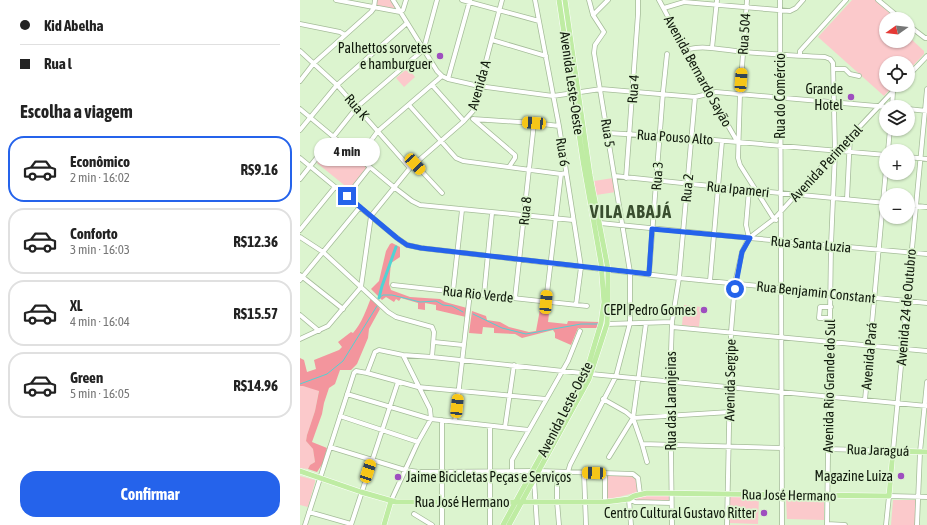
<!DOCTYPE html>
<html lang="pt">
<meta charset="utf-8">
<style>
body{margin:0;font-family:"Asap Condensed",sans-serif;background:#f2f2f2;color:#222;height:100vh;display:flex;flex-direction:column;font-size:15px;white-space:nowrap}
*{box-sizing:border-box;margin:0}
p{font-size:13px;color:#767676}
.icon{flex:none;width:22px;height:22px;fill:none;stroke:currentColor;stroke-width:2;stroke-linecap:round;stroke-linejoin:round}
.map{position:relative;flex:1;overflow:hidden}
.side{display:flex;flex-direction:column;background:#fff;width:300px}
.side>*{flex:none}
.guide{display:grid;align-content:center;height:88px;padding:0 20px;background:#fff}
.needle{width:26px;rotate:256deg}
.buttons{position:absolute;left:579px;top:12px;display:grid;gap:8px}
.buttons a{display:grid;place-items:center;width:36px;height:36px;border-radius:50%;background:#fff;box-shadow:0 1px 3px #0004;font-size:20px}
.end{position:absolute;width:18px;height:18px;margin:-9px;border:5px solid #2563eb;background:#fff;box-shadow:0 0 0 2px #fff}
.from{border-radius:50%}
.bubble{position:absolute;height:28px;border-radius:14px;background:#fff;box-shadow:0 1px 3px #0004;font-size:13px;font-weight:700;line-height:28px;text-align:center}
.car{position:absolute;width:12px;height:24px;margin:-12px -6px;border-radius:5px;box-shadow:0 0 3px 1px #0007;background:linear-gradient(#f5c518 24%,#345 0 40%,#f5c518 0 76%,#345 0 86%,#f5c518 0)}
.guide b{display:flex;align-items:center;gap:14px;height:38px;font-size:15px}
.guide b+b{border-top:1px solid #e0e0e0}
.guide i{width:10px;height:10px;background:#222}
ul{padding:0;list-style:none}
li{display:flex;align-items:center;gap:12px;height:66px;margin:0 8px 6px;padding:0 12px;border:2px solid #e0e0e0;border-radius:16px}
li div{flex:1}
li b{display:block;font-size:15px}
li em{font-style:normal;font-weight:700}
li.current{border-color:#2563eb}
li>.icon{width:36px;height:36px;stroke-width:1.5}
h2{padding:0 20px;font-size:18px;line-height:48px}
.cta{display:flex;gap:8px;margin-top:auto;padding:8px 20px}
.cta a{flex:1;height:46px;border-radius:16px;background:#2563eb;color:#fff;font-size:16px;font-weight:700;line-height:46px;text-align:center}
main{display:flex;flex:1;min-height:0}
.map>svg:first-child{display:block}
.green{fill:#fbc9cb}
.forest{fill:#f3959d}
.lines{fill:none;stroke-linecap:round;stroke-linejoin:round}
.stream{stroke:#51d3d3;stroke-width:1}
.canal{stroke:#51d3d3;stroke-width:3}
.minor-casing{stroke:#a5bc99;stroke-width:5.5}
.major-casing{stroke:#fff;stroke-width:6}
.minor{stroke:#fff;stroke-width:4}
.major{stroke:#bfeca3;stroke-width:5}
.route{stroke:#2563eb;stroke-width:5}
.poi-dot{fill:#9e4ebf;stroke:#dcf4cf;stroke-width:1.5}
.labels{text-anchor:middle;stroke-width:3.5;stroke-linejoin:round;paint-order:stroke}
.street-label{font-size:14px;fill:#10190c;stroke:#dcf4cf}
.poi-label{font-size:14px;fill:#10190c;stroke:#dcf4cf;text-anchor:end}
.district-label{font-size:18px;font-weight:bold;letter-spacing:1px;fill:#394d2e;stroke:#dcf4cf}
</style>
<main>
<section class="side">
<div class="guide">
<b><i class="from"></i>Kid Abelha</b>
<b><i></i>Rua l</b>
</div>
<h2>Escolha a viagem</h2>
<ul>
<li class="current"><svg class="icon" aria-label="car" viewBox="0 0 24 24"><path d="M5 17H2v-5l4-1 3-4h7l3 4 3 1v5h-3M9 17h6M6 11h13"/><circle cx="7" cy="17" r="2"/><circle cx="17" cy="17" r="2"/></svg><div><b>Econômico</b><p>2 min · 16:02</p></div><em>R$9.16</em></li>
<li><svg class="icon" aria-label="car" viewBox="0 0 24 24"><path d="M5 17H2v-5l4-1 3-4h7l3 4 3 1v5h-3M9 17h6M6 11h13"/><circle cx="7" cy="17" r="2"/><circle cx="17" cy="17" r="2"/></svg><div><b>Conforto</b><p>3 min · 16:03</p></div><em>R$12.36</em></li>
<li><svg class="icon" aria-label="car" viewBox="0 0 24 24"><path d="M5 17H2v-5l4-1 3-4h7l3 4 3 1v5h-3M9 17h6M6 11h13"/><circle cx="7" cy="17" r="2"/><circle cx="17" cy="17" r="2"/></svg><div><b>XL</b><p>4 min · 16:04</p></div><em>R$15.57</em></li>
<li><svg class="icon" aria-label="car" viewBox="0 0 24 24"><path d="M5 17H2v-5l4-1 3-4h7l3 4 3 1v5h-3M9 17h6M6 11h13"/><circle cx="7" cy="17" r="2"/><circle cx="17" cy="17" r="2"/></svg><div><b>Green</b><p>5 min · 16:05</p></div><em>R$14.96</em></li>
</ul>
<div class="cta"><a>Confirmar</a></div>
</section>
<div class="map">
<svg width="627" height="525" viewBox="0 0 627 525">
<rect width="100%" height="100%" fill="#dcf4cf"/>
<path class="green" d="M77 0H91L96 10 80 7 77 5Z
M552 0H575L597 19H586V41H608V29L614 34 610 38 624 51V54L608 71V63H586V85H594L584 96 518 37Z
M108 68 115 77 104 87 96 78Z
M35 141 67 168 49 189 17 163Z
M313 178 316 192 296 195 294 181Z
M384 305 401 307 399 327 382 325Z
M0 386H3L19 390 15 411 7 435 6 441 13 449 15 462 10 465 8 469 0 468Z
M0 476 15 480V482L8 507 0 505Z
M307 476H335L337 478 338 492 307 500Z
M341 495H371V502L337 501 331 498Z
M428 497H459L458 524 428 523Z
M486 498 524 499V520L487 519Z
M593 500H617L615 525H591Z"/>
<path class="forest" d="M92 243 100 247V257L91 263 89 284 91 290 110 297 140 299 145 302 167 308 166 317 136 310V305L125 303V310L118 309V303L101 298 99 301 96 299 94 302 86 297 82 300 71 289 79 281 86 251 90 244Z
M71 298 80 309 69 329 68 338 57 364 51 370H40L35 384 29 388 24 403 22 414 12 442 27 448 23 463 17 472 8 469 10 465 15 462 13 449 6 441 7 435 15 411 19 391 3 386H0V358L4 360 7 372 16 369 14 360 39 350 42 347 38 342 51 332 53 333C62 323 66 310 71 298Z
M241 304 250 305 248 322 267 324 268 321 299 322 298 328H278L271 345 255 338V333L253 330 222 338 215 334 194 333V328L183 327 182 334 169 333 172 311 186 316 187 320 200 322 209 327 229 332 236 331Z"/>
<g class="lines">
<path class="stream" d="M79 298 83 295H92L120 302 136 301 143 305 152 306 163 312
M173 314 202 328 226 334 281 324H298
M0 384 27 374 43 361 77 306"/>
<path class="canal" d="M79 298 82 286 96 247"/>
<g class="minor-casing">
<path id="minor" d="M36 0 100 12 103 10 106 0
M93 0 137 71 142 76 148 79 179 86 253 96 301 89 395 97 416 92 588 107
M162 0 239 21
M235 0 259 126 281 267 276 305
M359 0 409 93 437 141
M447 0 440 94 438 158 440 165 474 219 476 220
M480 0 482 525
M578 0 601 19
M364 8 384 2 490 11 496 8 503 0
M293 15 308 0
M0 24 40 32 45 35
M608 25 625 38H627
M192 40 246 56
M412 48 417 0
M387 50C402 44 428 51 445 52 472 54 498 56 525 57L530 59 533 63 535 152 531 245 527 525
M0 51 37 85 110 168
M500 56V51L546 0
M534 69H545L550 74 559 76
M608 76 627 56
M148 79 170 0
M0 81 14 63 71 12 74 8 75 0
M132 85 164 121
M109 105 156 158 163 161 261 174 266 173
M592 107 593 92
M0 109 95 188 112 201 120 205 273 220
M608 109 627 111
M173 119 234 123 259 126
M173 119 215 155V158L209 167
M0 130 37 85 107 23
M308 133 391 138 586 155
M588 151 590 129
M59 157 78 131 142 76
M608 157 627 159
M0 158 97 238 107 245 121 248 379 278 627 303
M115 164 142 193
M315 176 449 190 586 203
M326 178 338 14V0
M0 179 57 107 122 51 124 48 137 0
M449 190 446 225 449 238
M47 196 70 167
M547 199 550 137
M608 205 627 207
M300 223 449 238 627 254
M0 230 35 187
M0 237 23 252 88 312 96 317 132 327 134 332 132 357
M349 274 363 92 367 54
M0 275 43 309
M0 280 60 207
M410 281 422 141
M93 285 287 306
M153 291 162 210
M184 295 192 213
M215 298 234 123
M246 302 261 174
M0 315 19 331
M530 318H519L520 307H531
M346 323 333 418 342 444 347 462
M307 324 372 322
M372 327 627 351
M0 339 28 326 61 287 71 216 110 168 164 121 173 111 202 0
M134 342 163 345
M67 373 75 352 79 350 103 355 132 357 291 374 627 406
M47 394 131 419 229 430
M303 399 326 412 333 418
M565 400 586 169
M40 416 118 442
M333 418 430 412
M155 422 170 293
M190 426V525
M205 427 214 365
M342 444 482 448
M30 447 105 470 119 472 233 471
M528 449 593 451 627 89
M309 457 333 418
M212 471V460L268 361 280 331
M239 471 333 474 338 478 340 494
M257 472V501L259 525
M268 472 270 465 316 376 330 323V272L294 53 295 45 304 32 293 15 289 0
M284 473 286 525
M305 473V502
M234 480 237 525
M91 501 118 442 131 419 130 409 103 355
M9 512 51 524
M114 514 132 525
M527 524 545 525
M5 525 54 373 56 371 67 373 118 387 246 399
M51 525 98 382
M142 525V420
M331 525 329 499 335 502 371 503
M372 525 370 381 372 322 379 278 395 97
M427 525 431 332 435 283 442 252 449 238 474 219 535 152 550 137 599 85
M586 525 589 496 627 497
M617 525 620 452 627 382"/>
</g>
<g class="major-casing">
<path id="major" d="M0 471 61 492 96 502H305L329 499 334 496 347 493 589 496 593 451 627 452
M84 525 91 501
M203 525 286 373 301 323 304 302 301 263 283 161 259 0
M209 525 289 379 307 324 308 304V269L290 175 265 0"/>
</g>
<use href="#minor" class="minor"/>
<use href="#major" class="major"/>
</g>
<g class="lines">
<path class="route" d="M47 196 97 238 107 245 121 248 349 274 352 229 450 238 442 252 435 289"/>
</g>
<g class="poi-dot">
<circle cx="140" cy="56" r="4"/>
<circle cx="551" cy="97" r="4"/>
<circle cx="404" cy="310" r="4"/>
<circle cx="601" cy="476" r="4"/>
<circle cx="98" cy="477" r="4"/>
<circle cx="464" cy="513" r="4"/>
</g>
<g class="labels">
<g class="street-label">
<text transform="translate(444 34) rotate(-86)" y="5">Rua 504</text>
<text transform="translate(398 71) rotate(61)" y="5">Avenida Bernardo Sayão</text>
<text transform="translate(272 83) rotate(82)" y="5">Avenida Leste-Oeste</text>
<text transform="translate(179 85) rotate(-74)" y="5">Avenida A</text>
<text transform="translate(333 89) rotate(-86)" y="5">Rua 4</text>
<text transform="translate(480 96) rotate(-90)" y="5">Rua do Comércio</text>
<text transform="translate(57 107) rotate(49)" y="5">Rua K</text>
<text transform="translate(308 133) rotate(81)" y="5">Rua 5</text>
<text transform="translate(375 137) rotate(4)" y="5">Rua Pouso Alto</text>
<text transform="translate(263 152) rotate(81)" y="5">Rua 6</text>
<text transform="translate(526 163) rotate(-47)" y="5">Avenida Perimetral</text>
<text transform="translate(357 176) rotate(-86)" y="5">Rua 3</text>
<text transform="translate(387 188) rotate(-85)" y="5">Rua 2</text>
<text transform="translate(438 189) rotate(6)" y="5">Rua Ipameri</text>
<text transform="translate(225 211) rotate(-84)" y="5">Rua 8</text>
<text transform="translate(511 244) rotate(5)" y="5">Rua Santa Luzia</text>
<text transform="translate(516 292) rotate(6)" y="5">Rua Benjamin Constant</text>
<text transform="translate(178 294) rotate(6)" y="5">Rua Rio Verde</text>
<text transform="translate(606 307) rotate(-85)" y="5">Avenida 24 de Outubro</text>
<text transform="translate(569 356) rotate(-85)" y="5">Avenida Pará</text>
<text transform="translate(430 380) rotate(-89)" y="5">Avenida Sergipe</text>
<text transform="translate(529 386) rotate(-89)" y="5">Avenida Rio Grande do Sul</text>
<text transform="translate(371 401) rotate(-90)" y="5">Rua das Laranjeiras</text>
<text transform="translate(265 409) rotate(-63)" y="5">Avenida Leste-Oeste</text>
<text transform="translate(578 450) rotate(2)" y="5">Rua Jaraguá</text>
<text transform="translate(489 495) rotate(1)" y="5">Rua José Hermano</text>
<text x="162" y="507">Rua José Hermano</text>
</g>
<g class="poi-label">
<text x="132" y="53">Palhettos sorvetes<tspan x="132" dy="16">e hamburguer</tspan></text>
<text x="543" y="94">Grande<tspan x="543" dy="16">Hotel</tspan></text>
<text x="396" y="315">CEPI Pedro Gomes</text>
<text x="593" y="481">Magazine Luiza</text>
<text x="106" y="482" text-anchor="start">Jaime Bicicletas Peças e Serviços</text>
<text x="456" y="518">Centro Cultural Gustavo Ritter</text>
</g>
<g class="district-label">
<text x="331" y="218">VILA ABAJÁ</text>
</g>
</g>
</svg>
<div class="buttons">
<a><svg class="needle" viewBox="-14 -14 28 28"><path d="M0-13l5 13h-10z" fill="#e53935"/><path d="M0 13l5-13h-10z" fill="#767676"/></svg></a>
<a><svg class="icon" aria-label="locate" viewBox="0 0 24 24"><circle cx="12" cy="12" r="6"/><path d="M12 2v4M12 18v4M2 12h4M18 12h4"/></svg></a>
<a><svg class="icon" aria-label="layers" viewBox="0 0 24 24"><path d="M12 4l9 5-9 5-9-5zM3 14l9 5 9-5"/></svg></a>
<a>+</a>
<a>−</a>
</div>
<i class="end from" style="left:435px;top:289px"></i>
<i class="end" style="left:47px;top:196px"></i>
<div class="bubble" style="left:14px;top:138px;width:66px">4 min</div>
<i class="car" style="left:441px;top:80px;rotate:4deg"></i>
<i class="car" style="left:234px;top:123px;rotate:274deg"></i>
<i class="car" style="left:115px;top:164px;rotate:137deg"></i>
<i class="car" style="left:246px;top:302px;rotate:5deg"></i>
<i class="car" style="left:157px;top:406px;rotate:6deg"></i>
<i class="car" style="left:68px;top:471px;rotate:18deg"></i>
<i class="car" style="left:294px;top:473px;rotate:272deg"></i>
</div>
</main>
